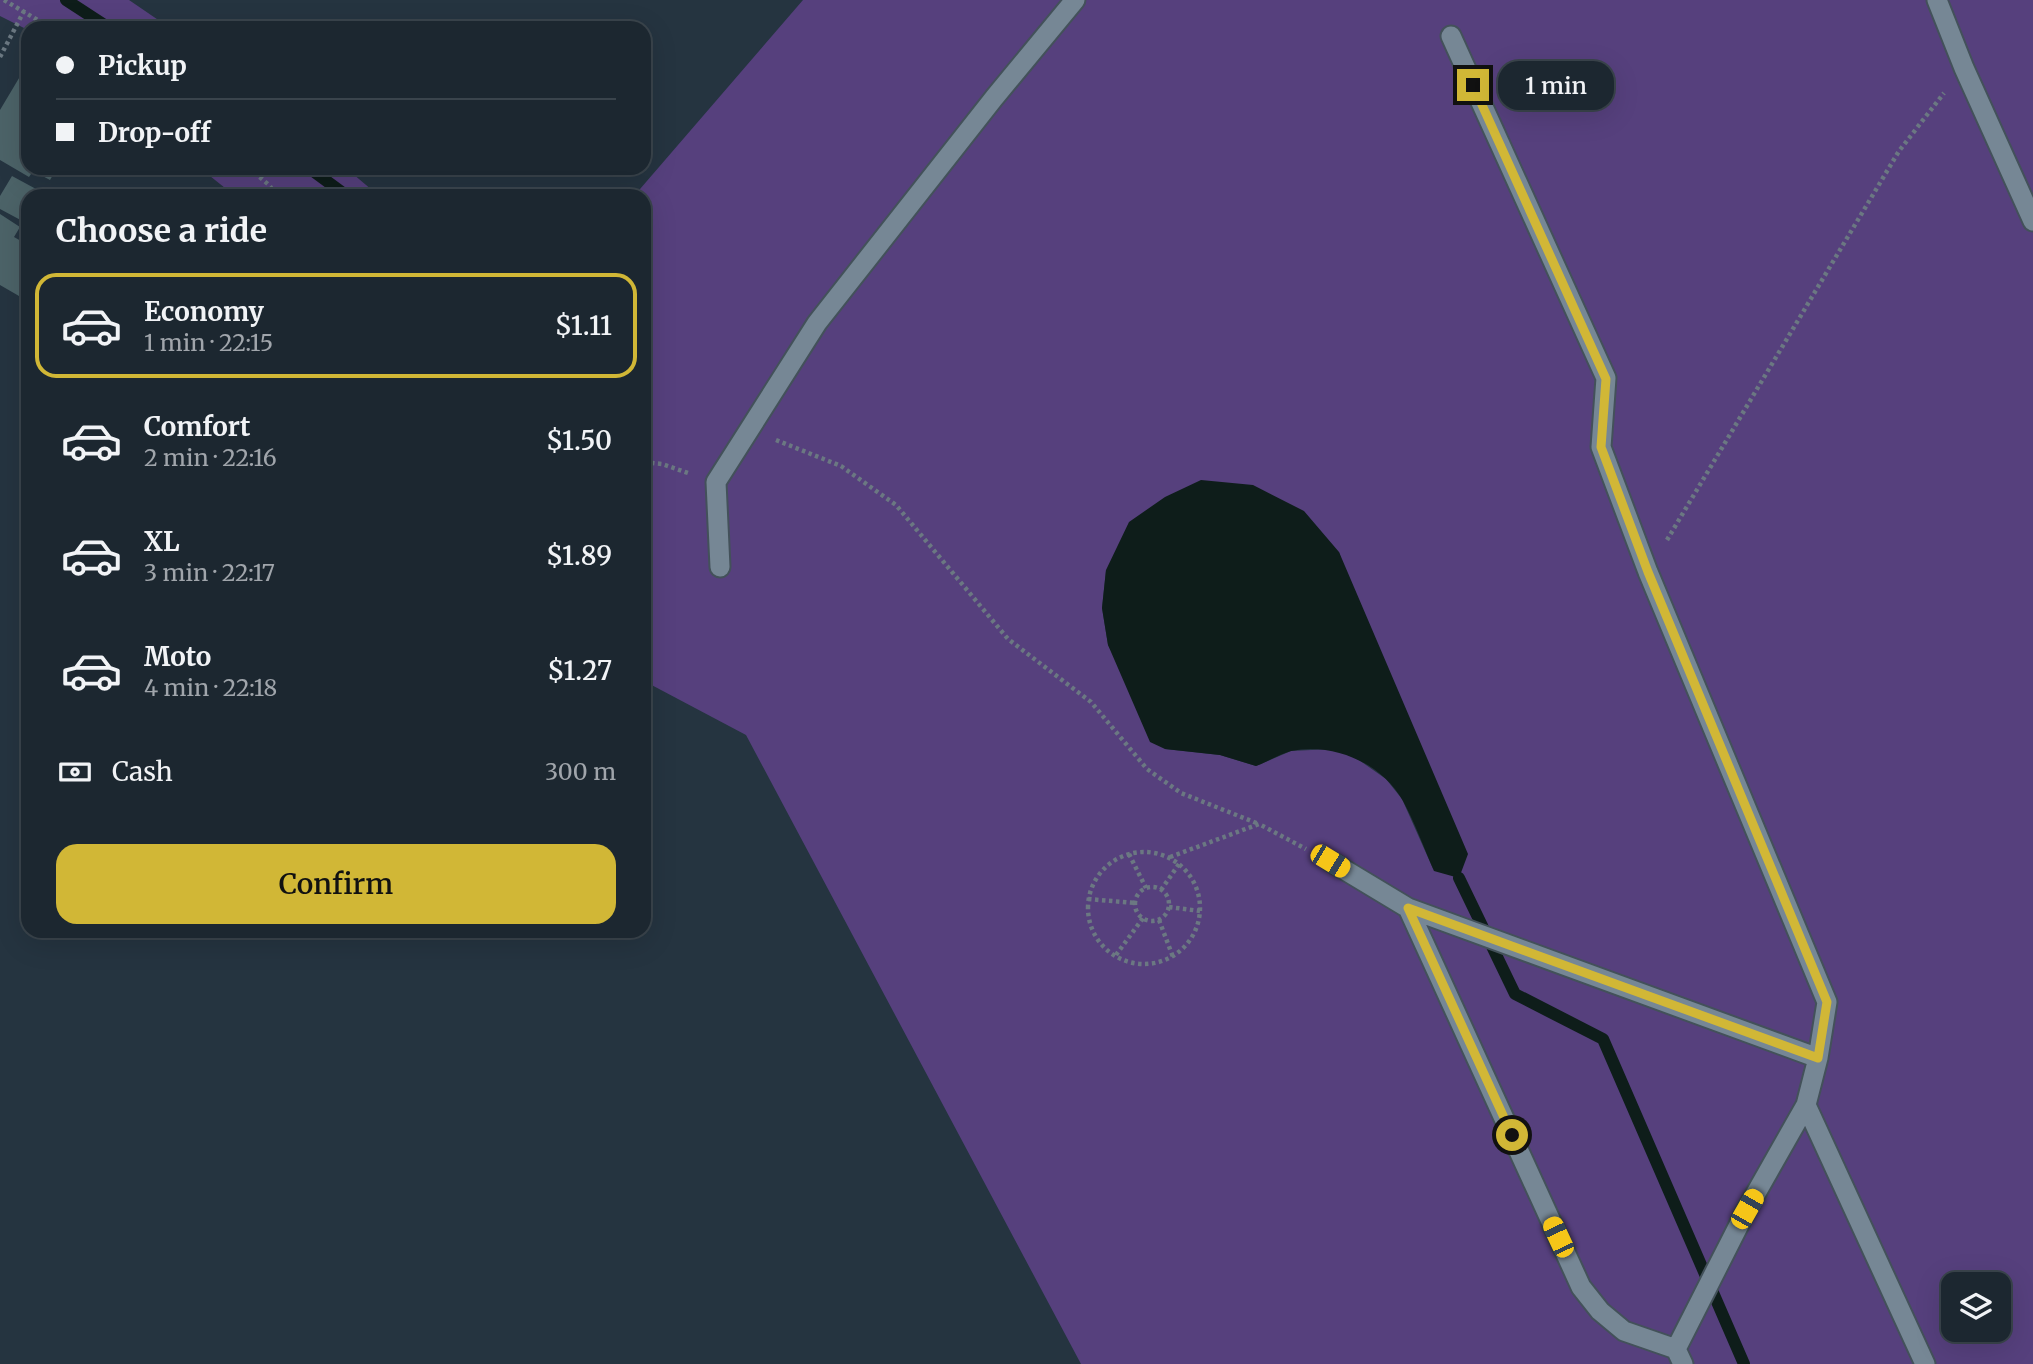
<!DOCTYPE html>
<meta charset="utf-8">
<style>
body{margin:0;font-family:Merriweather,serif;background:#252f38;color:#f1f3f6;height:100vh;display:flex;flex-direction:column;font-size:26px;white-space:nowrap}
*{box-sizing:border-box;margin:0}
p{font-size:23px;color:#a0a5ab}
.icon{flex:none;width:38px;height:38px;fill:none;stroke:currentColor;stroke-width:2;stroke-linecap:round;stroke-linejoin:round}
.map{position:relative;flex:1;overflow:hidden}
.sheet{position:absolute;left:21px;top:189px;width:630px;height:749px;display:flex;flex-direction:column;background:#1c2730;border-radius:21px;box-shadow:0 7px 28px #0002,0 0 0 2px #3a444c}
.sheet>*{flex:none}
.hud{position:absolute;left:21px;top:21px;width:630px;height:154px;border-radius:21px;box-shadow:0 7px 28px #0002,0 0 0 2px #3a444c;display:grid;align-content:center;height:154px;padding:0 35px;background:#1c2730}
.buttons{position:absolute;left:1941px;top:1272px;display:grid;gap:14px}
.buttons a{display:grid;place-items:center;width:70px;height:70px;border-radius:14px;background:#1c2730;box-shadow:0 7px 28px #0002,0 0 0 2px #3a444c;font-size:35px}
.end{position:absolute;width:32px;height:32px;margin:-16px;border:9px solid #d1b736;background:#111;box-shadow:0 0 0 4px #111}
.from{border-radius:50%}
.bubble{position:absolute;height:49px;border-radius:21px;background:#1c2730;box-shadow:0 7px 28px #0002,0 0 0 2px #3a444c;font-size:23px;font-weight:600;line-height:49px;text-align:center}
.car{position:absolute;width:21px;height:42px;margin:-21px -10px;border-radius:9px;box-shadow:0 0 5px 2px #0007;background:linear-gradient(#f5c518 24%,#345 0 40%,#f5c518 0 76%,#345 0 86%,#f5c518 0)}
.hud b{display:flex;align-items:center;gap:24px;height:66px;font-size:26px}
.hud b+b{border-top:2px solid #3a444c}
.hud i{width:18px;height:18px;background:#f1f3f6}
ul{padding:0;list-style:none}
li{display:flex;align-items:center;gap:21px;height:105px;margin:0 14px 10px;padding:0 21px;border:4px solid transparent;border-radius:21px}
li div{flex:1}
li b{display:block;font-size:26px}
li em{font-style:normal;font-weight:600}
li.active{border-color:#d1b736}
li>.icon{width:63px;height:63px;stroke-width:1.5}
h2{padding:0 35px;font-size:32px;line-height:84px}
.pay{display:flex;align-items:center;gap:18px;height:77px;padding:0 35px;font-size:26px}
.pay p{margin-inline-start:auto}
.primary-button{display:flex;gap:14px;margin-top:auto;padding:14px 35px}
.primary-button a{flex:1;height:80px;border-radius:21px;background:#d1b736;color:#111;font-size:28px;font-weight:600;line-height:80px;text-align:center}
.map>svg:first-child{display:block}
.green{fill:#56407d;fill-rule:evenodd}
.water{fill:#0e1d1a}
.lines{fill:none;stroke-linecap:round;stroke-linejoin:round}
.stream{stroke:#0e1d1a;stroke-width:12}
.building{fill:#4c6368}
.service-casing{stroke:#43515a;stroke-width:23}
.path{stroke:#6b7882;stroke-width:4.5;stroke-dasharray:3.5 3.5;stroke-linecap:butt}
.service{stroke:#768795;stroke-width:19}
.route{stroke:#d1b736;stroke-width:9}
</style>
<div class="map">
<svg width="2033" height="1364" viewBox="0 0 2033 1364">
<rect width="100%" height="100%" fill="#253440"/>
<path class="green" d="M0 0H129L170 28H28V30L0 16Z
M803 0H2033V1364H1081L746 735 644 681V196H634ZM1339 552 1434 871 1402 799 1386 779 1356 758 1332 749 1291 751 1256 766 1220 755 1165 749 1108 645 1102 608 1106 570ZM1953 1284H1998V1330H1953Z
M200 168H346L379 196H235Z"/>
<path class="water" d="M1201 480 1253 485 1304 511 1339 552 1468 854 1459 878 1434 871C1424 848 1415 823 1403 801 1382 763 1333 742 1291 751 1280 754 1267 762 1256 766L1220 755 1165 749 1150 742 1108 645 1102 608 1106 570 1129 522 1165 497Z"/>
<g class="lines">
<path class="stream" d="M66 0 109 28
M309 168 347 196
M1459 878 1515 994 1603 1039 1744 1364"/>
</g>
<path class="building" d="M28 63V168H57L50 180 33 171 29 177 0 160V110Z
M12 176 49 196H28V224L0 209V196Z
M0 214 20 227 14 237 28 245V282L19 296 0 285Z"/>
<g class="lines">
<g class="service-casing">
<path id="service" d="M1937 0 1964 68 2033 221
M1451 36 1606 378 1601 447 1648 572 1827 1002 1818 1058 1806 1105 1925 1364
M720 567 716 482 817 323 994 98 1075 0
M1330 861 1408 908 1581 1287 1600 1311 1624 1331 1676 1349 1683 1364
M1408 908 1818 1058
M1676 1349 1747 1209 1806 1105"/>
</g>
<path class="path" d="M4 0 51 28
M0 57 24 11
M249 168 269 185 277 196
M776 440 841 466 896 505 1008 639 1091 702 1147 769 1181 793 1259 824
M644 462 662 464 691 474
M1667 540 1899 151 1944 93
M1088 908a56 56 0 1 1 112 0a56 56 0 1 1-112 0Z
M1129 854 1146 888
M1170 857 1259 824 1306 849
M1135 904a17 17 0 1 1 34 0a17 17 0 1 1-34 0Z
M1161 890 1179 864
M1088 899 1135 903
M1169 907 1200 911
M1159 920 1173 957
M1116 955 1143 918"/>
<use href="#service" class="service"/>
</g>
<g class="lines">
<path class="route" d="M1473 85 1606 379 1601 447 1648 572 1827 1002 1818 1058 1408 908 1512 1135"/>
</g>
</svg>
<div class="buttons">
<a><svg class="icon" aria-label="layers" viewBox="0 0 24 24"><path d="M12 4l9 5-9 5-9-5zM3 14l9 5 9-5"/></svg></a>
</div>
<i class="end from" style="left:1512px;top:1135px"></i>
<i class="end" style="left:1473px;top:85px"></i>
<div class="bubble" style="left:1498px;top:61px;width:116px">1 min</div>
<i class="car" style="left:1330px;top:861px;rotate:121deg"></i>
<i class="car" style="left:1747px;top:1209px;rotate:30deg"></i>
<i class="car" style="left:1558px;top:1237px;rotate:335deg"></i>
<div class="hud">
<b><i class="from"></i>Pickup</b>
<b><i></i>Drop-off</b>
</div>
<section class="sheet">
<h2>Choose a ride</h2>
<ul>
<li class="active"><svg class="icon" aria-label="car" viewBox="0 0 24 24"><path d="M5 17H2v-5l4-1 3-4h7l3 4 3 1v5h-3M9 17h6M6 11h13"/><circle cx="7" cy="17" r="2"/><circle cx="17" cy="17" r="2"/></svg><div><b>Economy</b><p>1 min · 22:15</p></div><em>$1.11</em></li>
<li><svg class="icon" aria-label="car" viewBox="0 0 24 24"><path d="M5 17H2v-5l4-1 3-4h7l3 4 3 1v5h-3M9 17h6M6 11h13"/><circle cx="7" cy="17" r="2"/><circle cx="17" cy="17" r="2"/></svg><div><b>Comfort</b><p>2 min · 22:16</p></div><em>$1.50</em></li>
<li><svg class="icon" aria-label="car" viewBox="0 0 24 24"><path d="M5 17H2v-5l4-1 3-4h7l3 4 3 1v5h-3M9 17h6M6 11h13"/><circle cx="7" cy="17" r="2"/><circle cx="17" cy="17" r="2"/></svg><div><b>XL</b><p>3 min · 22:17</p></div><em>$1.89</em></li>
<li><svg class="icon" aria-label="car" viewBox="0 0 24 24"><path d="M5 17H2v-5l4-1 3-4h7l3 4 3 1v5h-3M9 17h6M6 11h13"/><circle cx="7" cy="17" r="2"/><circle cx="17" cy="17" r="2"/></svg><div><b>Moto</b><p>4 min · 22:18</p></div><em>$1.27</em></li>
</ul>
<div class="pay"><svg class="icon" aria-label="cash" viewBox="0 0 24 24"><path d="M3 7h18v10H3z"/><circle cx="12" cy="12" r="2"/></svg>Cash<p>300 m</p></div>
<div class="primary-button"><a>Confirm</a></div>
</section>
</div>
